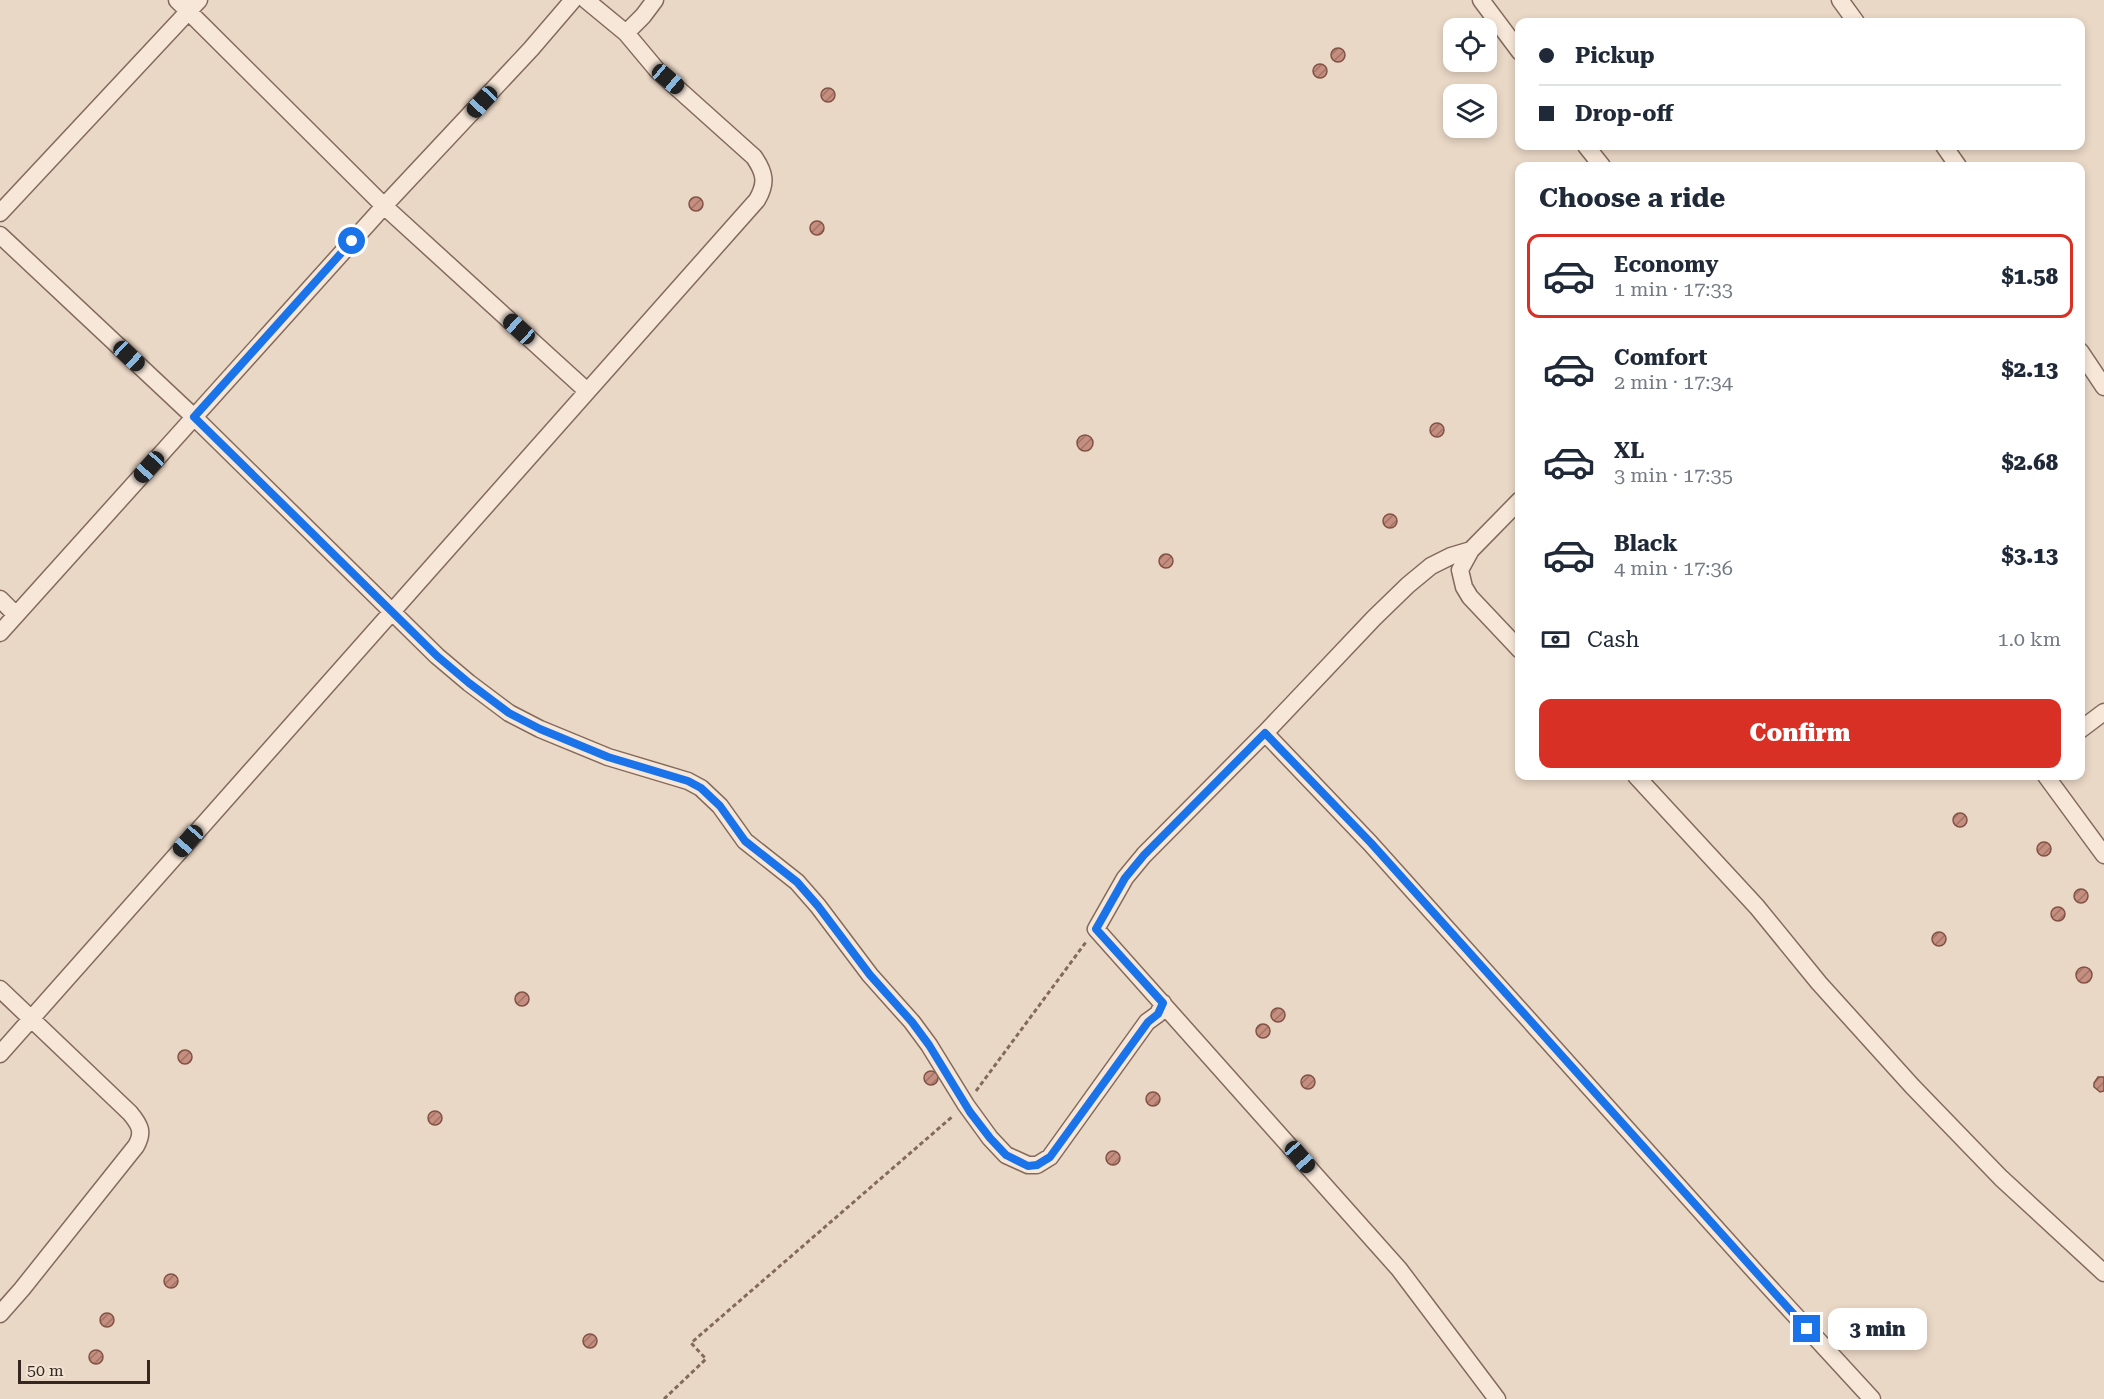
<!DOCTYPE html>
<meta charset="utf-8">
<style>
body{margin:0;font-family:"Roboto Serif",serif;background:#f2f2f3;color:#1f2937;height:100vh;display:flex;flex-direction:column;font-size:22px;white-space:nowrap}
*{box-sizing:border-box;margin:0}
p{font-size:20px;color:#747a83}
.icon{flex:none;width:33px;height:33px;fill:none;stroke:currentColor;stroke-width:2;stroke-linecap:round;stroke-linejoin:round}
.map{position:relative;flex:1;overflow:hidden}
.details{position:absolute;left:1515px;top:162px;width:570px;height:618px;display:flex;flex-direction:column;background:#fff;border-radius:12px;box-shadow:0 3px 9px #0003}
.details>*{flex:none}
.hud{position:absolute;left:1515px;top:18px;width:570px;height:132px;border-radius:12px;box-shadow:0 3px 9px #0003;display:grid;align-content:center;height:132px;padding:0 24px;background:#fff}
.buttons{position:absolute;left:1443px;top:18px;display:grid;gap:12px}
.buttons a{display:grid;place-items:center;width:54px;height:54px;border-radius:12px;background:#fff;box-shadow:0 3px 9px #0003;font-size:30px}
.scale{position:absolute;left:18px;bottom:15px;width:132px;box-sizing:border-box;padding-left:6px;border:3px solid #352620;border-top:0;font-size:16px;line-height:21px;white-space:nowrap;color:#352620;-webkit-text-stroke:4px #f2e4d4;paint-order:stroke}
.end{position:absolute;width:27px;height:27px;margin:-14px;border:8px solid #1a73e8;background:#fff;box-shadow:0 0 0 3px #fff}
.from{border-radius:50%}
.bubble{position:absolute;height:42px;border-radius:12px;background:#fff;box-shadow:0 3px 9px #0003;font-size:20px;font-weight:800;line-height:42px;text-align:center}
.car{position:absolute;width:18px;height:36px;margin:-18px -9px;border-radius:8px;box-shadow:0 0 4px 2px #0007;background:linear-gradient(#222 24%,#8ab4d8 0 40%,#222 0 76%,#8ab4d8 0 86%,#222 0)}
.hud b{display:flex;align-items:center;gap:21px;height:57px;font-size:22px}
.hud b+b{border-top:2px solid #e0e1e3}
.hud i{width:15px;height:15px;background:#1f2937}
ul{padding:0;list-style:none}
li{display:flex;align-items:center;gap:18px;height:84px;margin:0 12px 9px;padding:0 12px;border:3px solid transparent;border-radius:12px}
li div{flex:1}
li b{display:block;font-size:22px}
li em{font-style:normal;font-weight:800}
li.active{border-color:#d93025}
li>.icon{width:54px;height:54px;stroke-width:1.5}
h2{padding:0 24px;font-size:27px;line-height:72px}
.pay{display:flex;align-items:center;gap:15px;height:66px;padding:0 24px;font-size:22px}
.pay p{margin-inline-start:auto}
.primary-button{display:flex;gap:12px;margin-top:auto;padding:12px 24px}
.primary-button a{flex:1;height:69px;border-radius:12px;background:#d93025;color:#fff;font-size:24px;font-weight:800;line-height:69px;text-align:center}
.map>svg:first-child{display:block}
.building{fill:url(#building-hatch);stroke:#815145;stroke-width:1.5}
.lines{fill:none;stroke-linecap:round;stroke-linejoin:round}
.minor-casing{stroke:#846a5d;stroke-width:19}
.path{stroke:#846a5d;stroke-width:3;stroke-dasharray:4.5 3;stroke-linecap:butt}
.minor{stroke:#f6e7d8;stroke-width:16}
.route{stroke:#1a73e8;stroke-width:8}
</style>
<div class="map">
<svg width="2104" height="1399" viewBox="0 0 2104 1399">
<defs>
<pattern id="building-hatch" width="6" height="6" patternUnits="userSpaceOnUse" patternTransform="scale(1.5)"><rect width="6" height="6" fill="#c58e7f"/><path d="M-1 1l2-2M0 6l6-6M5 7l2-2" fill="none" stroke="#a17468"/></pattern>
</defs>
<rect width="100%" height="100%" fill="#ead8c6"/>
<path class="building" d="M1331 55a7 7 0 1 1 14 0a7 7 0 1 1-14 0Z
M1313 71a7 7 0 1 1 14 0a7 7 0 1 1-14 0Z
M821 95a7 7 0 1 1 14 0a7 7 0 1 1-14 0Z
M689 204a7 7 0 1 1 14 0a7 7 0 1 1-14 0Z
M810 228a7 7 0 1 1 14 0a7 7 0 1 1-14 0Z
M1430 430a7 7 0 1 1 14 0a7 7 0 1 1-14 0Z
M1077 443a8 8 0 1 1 16 0a8 8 0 1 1-16 0Z
M1383 521a7 7 0 1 1 14 0a7 7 0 1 1-14 0Z
M1159 561a7 7 0 1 1 14 0a7 7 0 1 1-14 0Z
M1953 820a7 7 0 1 1 14 0a7 7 0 1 1-14 0Z
M2037 849a7 7 0 1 1 14 0a7 7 0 1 1-14 0Z
M2074 896a7 7 0 1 1 14 0a7 7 0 1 1-14 0Z
M2051 914a7 7 0 1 1 14 0a7 7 0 1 1-14 0Z
M1932 939a7 7 0 1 1 14 0a7 7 0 1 1-14 0Z
M2076 975a8 8 0 1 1 16 0a8 8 0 1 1-16 0Z
M515 999a7 7 0 1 1 14 0a7 7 0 1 1-14 0Z
M1271 1015a7 7 0 1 1 14 0a7 7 0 1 1-14 0Z
M1256 1031a7 7 0 1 1 14 0a7 7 0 1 1-14 0Z
M178 1057a7 7 0 1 1 14 0a7 7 0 1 1-14 0Z
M924 1078a7 7 0 1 1 14 0a7 7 0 1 1-14 0Z
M1301 1082a7 7 0 1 1 14 0a7 7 0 1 1-14 0Z
M2098 1077H2104V1091L2100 1092 2094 1087V1083Z
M1146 1099a7 7 0 1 1 14 0a7 7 0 1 1-14 0Z
M428 1118a7 7 0 1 1 14 0a7 7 0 1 1-14 0Z
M1106 1158a7 7 0 1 1 14 0a7 7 0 1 1-14 0Z
M164 1281a7 7 0 1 1 14 0a7 7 0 1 1-14 0Z
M100 1320a7 7 0 1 1 14 0a7 7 0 1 1-14 0Z
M583 1341a7 7 0 1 1 14 0a7 7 0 1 1-14 0Z
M89 1357a7 7 0 1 1 14 0a7 7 0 1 1-14 0Z"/>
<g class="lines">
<g class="minor-casing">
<path id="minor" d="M177 0 384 206 587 391
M586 0 626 33 643 16 655 0
M1481 0 1520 52
M1840 0 1856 22
M1586 146 1602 166
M1944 146 1958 166
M0 213 199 0
M0 235 194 417 437 656 469 683 509 713 540 729 608 757 688 781 701 788 720 806 745 841 797 882 818 906 870 975 912 1022 929 1045 966 1105 990 1138 1006 1155 1028 1165H1037L1050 1157 1147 1022 1158 1014 1163 1003
M2080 351 2104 387
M1520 500 1471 550 1460 570 1464 587 1470 597 1520 650
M1471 550 1451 556 1431 566 1408 585 1374 618 1265 733 1144 855 1125 878 1096 929 1399 1269 1497 1399
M0 599 16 615
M0 633 384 206 531 49 573 0
M2080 730 2104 712
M1265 733 1370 843 1759 1276 1872 1399
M1636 776 1757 907 1819 983 1912 1086 2001 1178 2104 1273
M2046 776 2104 855
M0 989 130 1113C140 1125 144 1132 136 1146L22 1289 0 1314
M0 1054 757 200C767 183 765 173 754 157L657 70 626 33"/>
</g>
<path class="path" d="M976 1091 1086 942
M664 1399 706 1359 691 1343 953 1116"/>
<use href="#minor" class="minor"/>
</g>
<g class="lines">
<path class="route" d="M352 241 194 417 437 656 469 683 509 713 540 729 608 757 688 781 701 788 720 806 745 841 797 882 818 906 870 975 912 1022 929 1045 970 1112 990 1138 1006 1155 1028 1166 1037 1165 1050 1157 1148 1022 1158 1014 1163 1003 1096 929 1125 878 1144 855 1265 733 1371 843 1807 1329"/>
</g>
</svg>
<div class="buttons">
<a><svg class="icon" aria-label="locate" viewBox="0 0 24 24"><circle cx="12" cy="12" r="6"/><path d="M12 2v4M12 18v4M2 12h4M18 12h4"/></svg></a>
<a><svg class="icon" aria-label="layers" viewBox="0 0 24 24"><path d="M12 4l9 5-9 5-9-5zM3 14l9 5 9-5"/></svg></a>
</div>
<div class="scale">50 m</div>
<i class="end from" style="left:352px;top:241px"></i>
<i class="end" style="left:1807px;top:1329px"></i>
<div class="bubble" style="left:1828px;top:1308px;width:99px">3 min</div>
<i class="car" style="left:668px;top:79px;rotate:130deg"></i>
<i class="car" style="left:482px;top:102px;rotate:223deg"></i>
<i class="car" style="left:519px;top:329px;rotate:312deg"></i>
<i class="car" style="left:129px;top:356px;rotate:133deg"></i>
<i class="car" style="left:149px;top:467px;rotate:222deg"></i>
<i class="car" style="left:188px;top:841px;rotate:221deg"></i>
<i class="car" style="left:1300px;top:1157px;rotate:139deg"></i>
<div class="hud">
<b><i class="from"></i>Pickup</b>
<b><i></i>Drop-off</b>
</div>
<section class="details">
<h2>Choose a ride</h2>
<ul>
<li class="active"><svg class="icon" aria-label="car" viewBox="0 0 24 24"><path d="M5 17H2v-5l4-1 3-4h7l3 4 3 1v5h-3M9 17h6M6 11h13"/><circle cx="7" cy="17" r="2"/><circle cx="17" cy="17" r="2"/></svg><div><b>Economy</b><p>1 min · 17:33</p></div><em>$1.58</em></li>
<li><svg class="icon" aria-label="car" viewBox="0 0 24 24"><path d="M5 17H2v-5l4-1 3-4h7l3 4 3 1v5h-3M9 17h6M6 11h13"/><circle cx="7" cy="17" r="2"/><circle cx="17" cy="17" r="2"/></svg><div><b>Comfort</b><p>2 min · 17:34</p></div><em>$2.13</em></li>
<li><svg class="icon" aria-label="car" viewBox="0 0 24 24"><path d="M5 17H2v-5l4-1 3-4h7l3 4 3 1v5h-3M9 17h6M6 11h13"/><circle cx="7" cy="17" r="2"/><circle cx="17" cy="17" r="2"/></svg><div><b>XL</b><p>3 min · 17:35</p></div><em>$2.68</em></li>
<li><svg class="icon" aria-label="car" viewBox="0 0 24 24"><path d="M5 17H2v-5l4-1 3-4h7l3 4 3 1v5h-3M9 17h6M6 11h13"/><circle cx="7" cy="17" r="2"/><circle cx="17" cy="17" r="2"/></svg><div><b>Black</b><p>4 min · 17:36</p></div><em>$3.13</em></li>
</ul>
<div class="pay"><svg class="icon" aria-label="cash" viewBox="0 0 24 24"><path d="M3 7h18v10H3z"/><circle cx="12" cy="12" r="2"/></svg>Cash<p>1.0 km</p></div>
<div class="primary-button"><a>Confirm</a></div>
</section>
</div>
